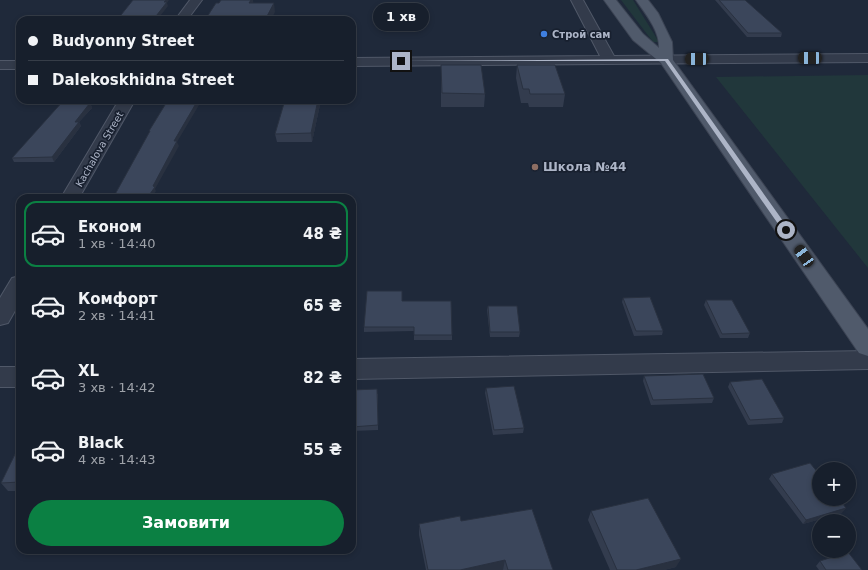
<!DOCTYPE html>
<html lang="uk">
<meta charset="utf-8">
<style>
body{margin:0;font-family:"DejaVu Sans",sans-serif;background:#242c38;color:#f1f3f6;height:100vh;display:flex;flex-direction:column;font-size:15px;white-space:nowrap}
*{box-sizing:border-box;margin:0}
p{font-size:13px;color:#9ea2a9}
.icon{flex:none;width:22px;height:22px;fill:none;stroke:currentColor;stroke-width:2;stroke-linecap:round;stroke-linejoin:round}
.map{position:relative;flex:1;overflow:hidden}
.side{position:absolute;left:16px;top:194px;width:340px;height:360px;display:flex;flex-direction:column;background:#171f2c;border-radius:12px;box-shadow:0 2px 6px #0003,0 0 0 1px #363d48}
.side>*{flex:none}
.hud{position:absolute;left:16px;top:16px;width:340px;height:88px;border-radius:12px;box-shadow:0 2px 6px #0003,0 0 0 1px #363d48;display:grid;align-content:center;height:88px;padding:0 12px;background:#171f2c}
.fabs{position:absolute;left:812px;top:462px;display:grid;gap:8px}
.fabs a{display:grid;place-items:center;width:44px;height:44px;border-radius:50%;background:#171f2c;box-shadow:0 2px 6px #0003,0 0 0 1px #363d48;font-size:20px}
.end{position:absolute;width:18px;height:18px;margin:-9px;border:5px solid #adb5c7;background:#111;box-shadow:0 0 0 2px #111}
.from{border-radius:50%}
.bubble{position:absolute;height:28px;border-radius:14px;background:#171f2c;box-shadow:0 2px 6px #0003,0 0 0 1px #363d48;font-size:13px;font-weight:700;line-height:28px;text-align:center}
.car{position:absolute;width:12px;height:24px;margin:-12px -6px;border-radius:5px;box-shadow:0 0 3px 1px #0007;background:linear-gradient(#222 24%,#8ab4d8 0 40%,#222 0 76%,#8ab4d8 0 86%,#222 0)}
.hud b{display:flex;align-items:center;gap:14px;height:38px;font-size:15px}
.hud b+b{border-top:1px solid #363d48}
.hud i{width:10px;height:10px;background:#f1f3f6}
ul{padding:7px 0 0;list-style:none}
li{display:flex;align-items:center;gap:12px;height:66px;margin:0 8px 6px;padding:0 4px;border:2px solid transparent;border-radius:12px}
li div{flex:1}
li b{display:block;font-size:15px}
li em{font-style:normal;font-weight:700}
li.active{border-color:#0b8043}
li>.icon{width:36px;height:36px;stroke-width:1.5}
.button{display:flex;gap:8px;margin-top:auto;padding:8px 12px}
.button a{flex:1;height:46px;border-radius:24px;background:#0b8043;color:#fff;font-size:16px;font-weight:700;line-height:46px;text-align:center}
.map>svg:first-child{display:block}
.green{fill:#21373b}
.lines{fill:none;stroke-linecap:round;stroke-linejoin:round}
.minor-casing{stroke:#505868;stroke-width:2}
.major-casing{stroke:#3c4454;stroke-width:2}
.minor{fill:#333b4b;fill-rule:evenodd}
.major{fill:#505a6b;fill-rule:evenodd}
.wall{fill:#333c4e}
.shaded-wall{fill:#293140}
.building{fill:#3b465b;stroke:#293140}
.route{fill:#adb5c7}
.shop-dot{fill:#3f7fe0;stroke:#18202f;stroke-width:1.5}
.education-dot{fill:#8d6e63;stroke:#18202f;stroke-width:1.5}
.labels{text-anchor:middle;stroke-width:3.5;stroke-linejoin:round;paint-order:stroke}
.far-poi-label{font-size:10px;font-weight:bold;fill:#adb5c7;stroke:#18202f;text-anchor:start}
.far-street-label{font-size:10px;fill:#adb5c7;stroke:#18202f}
.poi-label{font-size:12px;font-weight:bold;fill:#adb5c7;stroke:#18202f;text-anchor:start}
</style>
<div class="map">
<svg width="868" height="570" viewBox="0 0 868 570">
<rect width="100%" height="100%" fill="#1f293a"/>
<path class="green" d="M621 0H633L659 42H653Z
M868 75V268L716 77Z"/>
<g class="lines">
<g class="minor-casing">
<path id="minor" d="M190 0H202L187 20H175Z
M571 0H583L614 56 868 54V62L352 66V58L600 56Z
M0 61H20V69H0Z
M119 100H135L79 198H61Z
M20 276V302L8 323 0 325V298L12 278Z
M868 351V369L352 379V359Z
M0 367H20V387H0Z"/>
</g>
<g class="major-casing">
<path id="major" d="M604 0H616L643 34 659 48C660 31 645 13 636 0H648L658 13 672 42 673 60 868 329V356L859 353 661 63 633 40Z"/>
</g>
<use href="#minor" class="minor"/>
<use href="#major" class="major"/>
</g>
<path class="wall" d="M715 0H745L782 33 781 37H747Z
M441 65 485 94 484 107H441Z
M517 65 565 94 563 107H529L528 103H521L516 78Z
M321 100 312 142H277L275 134Z
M91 105 92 108 79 122 81 126 54 162H14L12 158Z
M402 291V301L452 335V340H414V331L364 332V327Z
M623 298 663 331 662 335 634 336 622 302Z
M706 300 750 333 748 338H720L704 305Z
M488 306 520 332 519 337H490L487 310Z
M644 376 714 398 712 403 651 405 643 381Z
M730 382 784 418 782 423 748 425 728 387Z
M486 388 524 428 523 433 493 435 485 393Z
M352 390 378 394V430L352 431Z
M20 444V491H8L1 483Z
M772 474 842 513 803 524 769 479Z
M591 511 676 567 664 570H610L588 520Z
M461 521 553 570H426L419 535V524Z
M820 561 862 570H819L816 566Z"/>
<path class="shaded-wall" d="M166 0H169L167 3 168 6 157 20H153Z
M251 0H253L254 7 249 3Z
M274 3 275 12 271 20H265Z
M90 100H94L91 105 92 108 79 122 81 126 54 162 52 157 75 122Z
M198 100H202L177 142 179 146 155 189 156 191 152 198H147L174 141Z
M318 100H321L312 142 311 133Z
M846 508 842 513 803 524 806 520Z
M681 559 676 567 664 570H636Z
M505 560 503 570H460Z"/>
<path class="building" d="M133 0H166L164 2H167L153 20H117Z
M221 0H251L249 3H274L265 20H205L216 3H219Z
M719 0H745L782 33H748Z
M441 65H481L485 94 442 93Z
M517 65H555L565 94H530L529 89H523Z
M64 100H90L87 103H90L75 122H79L52 157 12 158Z
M168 100H198L174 141H177L153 186 155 187 147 198H113L150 131H149Z
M285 100H318L311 133 275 134Z
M251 195H319L318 198H250Z
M367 291H402V301H451L452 335H414V327H364Z
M650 297 663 331H636L623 298Z
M706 300H732L750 333 722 334Z
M488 306H517L520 332H490Z
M703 374 714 398 653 400 644 376Z
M762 379 784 418 750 420 730 382Z
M514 386 524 428 494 430 486 388Z
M377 389 378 425 352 427V390Z
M20 444V482L1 483Z
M810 463 819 474V499H839L846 508 806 520 772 474Z
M648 498 681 559 636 570H617L591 511Z
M532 509 553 570H508L505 560 460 570H428L419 524 460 516 461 521Z
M848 552 862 570H826L820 561Z"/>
<path class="route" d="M668 59 788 228V231H783L665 61H399Z"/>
<circle class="shop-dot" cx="544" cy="34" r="4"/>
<circle class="education-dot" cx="535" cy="167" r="4"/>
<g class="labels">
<g class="far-poi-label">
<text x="552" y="38">Строй сам</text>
</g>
<g class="far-street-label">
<text transform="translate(99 149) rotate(-60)" y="4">Kachalova Street</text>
</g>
<g class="poi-label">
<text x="543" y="171">Школа №44</text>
</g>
</g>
</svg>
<div class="fabs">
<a>+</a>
<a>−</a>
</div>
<i class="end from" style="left:786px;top:230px"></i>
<i class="end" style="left:401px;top:61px"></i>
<div class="bubble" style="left:373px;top:3px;width:56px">1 хв</div>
<i class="car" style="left:810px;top:58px;rotate:270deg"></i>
<i class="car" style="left:697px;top:59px;rotate:269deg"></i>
<i class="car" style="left:804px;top:256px;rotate:325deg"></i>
<div class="hud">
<b><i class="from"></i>Budyonny Street</b>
<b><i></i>Dalekoskhidna Street</b>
</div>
<section class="side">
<ul>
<li class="active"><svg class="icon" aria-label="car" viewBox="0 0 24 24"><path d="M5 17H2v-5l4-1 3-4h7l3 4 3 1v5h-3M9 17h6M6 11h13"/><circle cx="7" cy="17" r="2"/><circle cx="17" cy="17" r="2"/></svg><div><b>Економ</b><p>1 хв · 14:40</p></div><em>48 ₴</em></li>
<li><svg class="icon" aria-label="car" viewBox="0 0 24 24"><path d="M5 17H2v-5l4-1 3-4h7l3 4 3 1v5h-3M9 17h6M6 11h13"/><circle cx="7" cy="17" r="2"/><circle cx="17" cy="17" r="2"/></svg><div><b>Комфорт</b><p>2 хв · 14:41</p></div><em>65 ₴</em></li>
<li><svg class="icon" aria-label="car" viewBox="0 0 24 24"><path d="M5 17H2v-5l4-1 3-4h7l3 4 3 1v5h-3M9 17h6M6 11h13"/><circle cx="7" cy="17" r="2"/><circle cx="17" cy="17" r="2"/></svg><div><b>XL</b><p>3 хв · 14:42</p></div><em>82 ₴</em></li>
<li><svg class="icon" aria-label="car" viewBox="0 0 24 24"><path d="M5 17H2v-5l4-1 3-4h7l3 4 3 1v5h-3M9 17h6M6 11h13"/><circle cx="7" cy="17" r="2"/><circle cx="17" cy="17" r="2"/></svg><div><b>Black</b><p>4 хв · 14:43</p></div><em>55 ₴</em></li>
</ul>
<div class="button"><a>Замовити</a></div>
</section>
</div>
